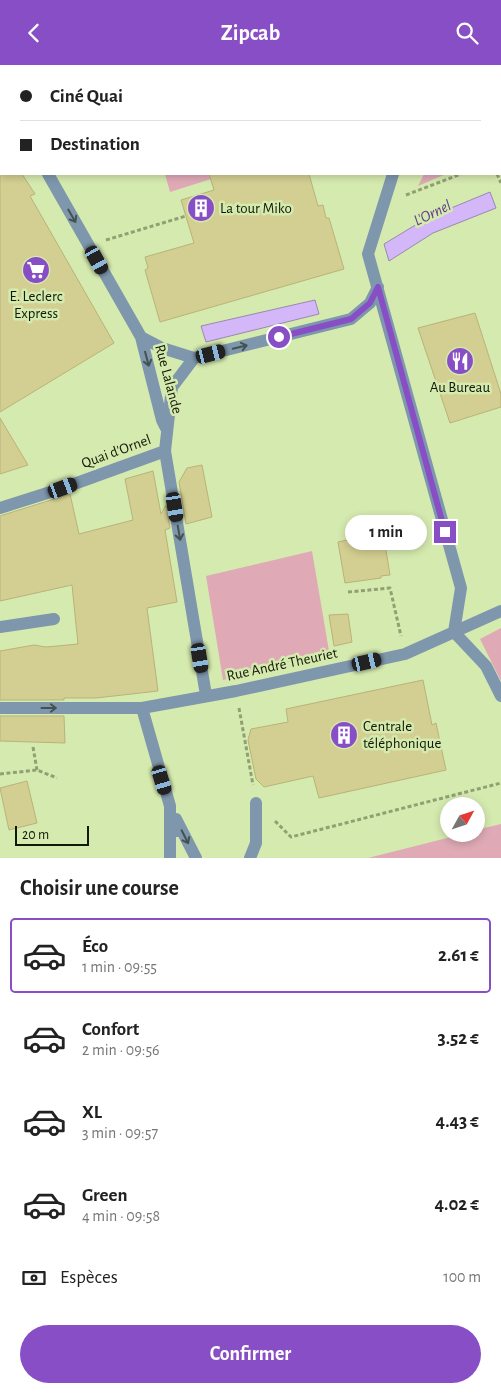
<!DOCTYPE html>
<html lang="fr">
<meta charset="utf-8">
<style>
body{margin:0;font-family:"Alegreya Sans",sans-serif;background:#f6f6f6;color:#222;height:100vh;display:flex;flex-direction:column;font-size:19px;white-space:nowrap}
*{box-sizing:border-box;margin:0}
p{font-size:16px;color:#767676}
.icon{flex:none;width:28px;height:28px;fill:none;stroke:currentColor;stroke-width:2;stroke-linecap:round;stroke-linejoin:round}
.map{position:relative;height:793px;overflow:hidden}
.side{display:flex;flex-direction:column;background:#fff;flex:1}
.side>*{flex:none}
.hud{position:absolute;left:0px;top:0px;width:501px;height:110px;box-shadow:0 2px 8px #0003;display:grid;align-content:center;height:110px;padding:0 20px;background:#fff}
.needle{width:32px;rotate:50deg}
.buttons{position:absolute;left:440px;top:732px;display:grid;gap:10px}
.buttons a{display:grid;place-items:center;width:45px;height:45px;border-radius:50%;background:#fff;box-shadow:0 2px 8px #0003;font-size:25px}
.scale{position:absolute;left:15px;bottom:12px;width:74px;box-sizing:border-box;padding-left:5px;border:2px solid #121904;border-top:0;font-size:14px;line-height:18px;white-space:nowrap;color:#121904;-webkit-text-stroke:4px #d5eaaf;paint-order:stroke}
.end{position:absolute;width:22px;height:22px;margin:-11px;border:6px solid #884ec5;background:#fff;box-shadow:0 0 0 2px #fff}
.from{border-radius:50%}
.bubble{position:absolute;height:35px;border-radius:18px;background:#fff;box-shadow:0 2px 8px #0003;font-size:16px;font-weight:700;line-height:35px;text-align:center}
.car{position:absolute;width:15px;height:30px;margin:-15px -8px;border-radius:6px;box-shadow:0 0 4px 1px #0007;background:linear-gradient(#222 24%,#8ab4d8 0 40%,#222 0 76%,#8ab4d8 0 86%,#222 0)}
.hud b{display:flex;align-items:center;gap:18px;height:48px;font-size:19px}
.hud b+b{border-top:1px solid #e0e0e0}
.hud i{width:12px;height:12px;background:#222}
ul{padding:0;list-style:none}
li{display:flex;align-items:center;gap:15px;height:75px;margin:0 10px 8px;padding:0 10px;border:2px solid transparent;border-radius:5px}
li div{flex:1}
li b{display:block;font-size:19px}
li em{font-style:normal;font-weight:700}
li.active{border-color:#884ec5}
li>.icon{width:45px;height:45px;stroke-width:1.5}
h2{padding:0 20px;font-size:22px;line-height:60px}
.pay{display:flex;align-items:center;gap:12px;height:55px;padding:0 20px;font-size:19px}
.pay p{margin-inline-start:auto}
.button{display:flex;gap:10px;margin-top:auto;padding:10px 20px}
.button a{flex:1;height:58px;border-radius:30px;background:#884ec5;color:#fff;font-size:20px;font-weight:700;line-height:58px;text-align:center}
header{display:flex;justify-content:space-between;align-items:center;height:65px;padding:0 20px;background:#884ec5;color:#fff;font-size:22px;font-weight:700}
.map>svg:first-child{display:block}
.green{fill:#dfaab6}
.water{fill:#d3b7f9;stroke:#9988b0}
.building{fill:#d3ce91;stroke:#b9b378}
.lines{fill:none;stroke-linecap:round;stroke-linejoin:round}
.path{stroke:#90a072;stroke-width:3;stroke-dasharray:4 2.5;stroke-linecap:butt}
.lane{stroke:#7e97ad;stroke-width:12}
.street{stroke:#7e97ad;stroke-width:12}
.oneway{stroke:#435250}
.route{stroke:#884ec5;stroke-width:6}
.labels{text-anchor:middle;stroke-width:5;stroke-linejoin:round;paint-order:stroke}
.poi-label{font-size:15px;fill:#121904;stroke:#d5eaaf;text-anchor:start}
.street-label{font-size:15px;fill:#121904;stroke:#d5eaaf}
.water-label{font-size:16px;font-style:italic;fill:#623e8b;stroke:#d5eaaf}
</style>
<header><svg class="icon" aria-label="back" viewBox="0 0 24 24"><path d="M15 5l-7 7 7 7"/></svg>Zipcab<svg class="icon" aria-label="search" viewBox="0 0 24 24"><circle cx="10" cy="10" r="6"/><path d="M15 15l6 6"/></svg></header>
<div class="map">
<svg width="501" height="793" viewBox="0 0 501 793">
<rect width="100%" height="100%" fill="#d5eaaf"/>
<path class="green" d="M75 0H178V1H75Z
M165 109H209L211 114 170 127Z
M424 109H446L418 121Z
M312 486 329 586 223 615 206 511Z
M501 563V616L480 574Z
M501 759V793H368L463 769H476V765Z"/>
<path class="water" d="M460 0H501V77L500 1Z
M490 127 496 143 433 168 389 196 384 179 427 153Z
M315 235 319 249 206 277 201 261Z"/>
<path class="building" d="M0 109H22L35 129 30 131 114 278 0 347Z
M209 109H309L318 141 323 140 326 153H329L344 204 160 257 145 205 148 203 145 192 194 178 181 135 214 125Z
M475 248 501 329V342L450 358 418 263Z
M0 353 28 400 0 409Z
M202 400 212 452 186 459 179 417 187 403Z
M153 406 161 449 166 440 170 463 165 465 177 537 147 543 158 626 96 633H64V635H0V586L34 580 46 582 78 579 72 520 0 536V451L70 429 79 469 133 455 125 414Z
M383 467 390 510 381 511V513L345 518 338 477Z
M348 549 352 577 334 581 329 550Z
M423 615 432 660 436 658 446 705 319 733 313 711 264 722 256 714 248 675 251 664 288 657 286 644Z
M0 651H64L65 678 0 676Z
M27 716 37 758 9 765 0 723Z"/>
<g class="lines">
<path class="path" d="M452 0V1
M457 0 458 1
M0 63 1 65
M500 98 501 102
M497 109 501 118
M406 130 461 109
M106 175 186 151
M348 527 390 523 401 571
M239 643 253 720
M33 682 37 705
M0 709 37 705 57 713
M275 756 291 772 501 718"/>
<path class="lane" d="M0 562 54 554
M250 793 256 778V738"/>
<path class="street" d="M366 0 367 1
M0 26 1 28
M48 109 141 272 162 355 166 363
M393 109 368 189 461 523 454 567 486 601 501 631
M141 272 162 283 194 293
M165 386 206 630
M0 443 63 423 165 386 172 322 194 293 351 254 370 238 378 222
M0 643H142L236 626 405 589 501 546
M142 643 170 741V793
M176 766V754L196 793"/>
</g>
<defs><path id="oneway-shaft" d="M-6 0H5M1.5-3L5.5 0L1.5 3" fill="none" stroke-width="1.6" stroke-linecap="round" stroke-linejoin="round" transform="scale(1.25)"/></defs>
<g class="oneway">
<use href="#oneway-shaft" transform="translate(72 151) rotate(60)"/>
<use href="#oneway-shaft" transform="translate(240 282) rotate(-14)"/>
<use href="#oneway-shaft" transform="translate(147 294) rotate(75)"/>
<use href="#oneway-shaft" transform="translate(179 468) rotate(80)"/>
<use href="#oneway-shaft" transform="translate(49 643)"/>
<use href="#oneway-shaft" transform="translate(185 772) rotate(63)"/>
</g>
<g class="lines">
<path class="route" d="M279 272 351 254 370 238 378 222 445 467"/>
</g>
<defs>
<g id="building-disc" transform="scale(1.4375)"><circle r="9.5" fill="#884ec5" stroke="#d5eaaf"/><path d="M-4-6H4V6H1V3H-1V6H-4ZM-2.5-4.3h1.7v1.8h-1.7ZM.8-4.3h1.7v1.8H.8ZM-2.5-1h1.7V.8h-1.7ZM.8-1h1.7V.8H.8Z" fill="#fff"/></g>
<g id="supermarket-disc" transform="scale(1.4375)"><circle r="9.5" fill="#884ec5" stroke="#d5eaaf"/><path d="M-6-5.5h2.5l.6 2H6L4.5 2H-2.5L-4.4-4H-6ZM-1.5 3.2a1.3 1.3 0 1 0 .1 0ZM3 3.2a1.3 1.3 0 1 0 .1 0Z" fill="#fff"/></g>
<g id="restaurant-disc" transform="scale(1.4375)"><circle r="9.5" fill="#884ec5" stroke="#d5eaaf"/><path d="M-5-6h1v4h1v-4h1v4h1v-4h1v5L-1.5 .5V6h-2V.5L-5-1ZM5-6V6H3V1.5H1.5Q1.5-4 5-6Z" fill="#fff"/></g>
</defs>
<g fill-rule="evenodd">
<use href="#building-disc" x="201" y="143"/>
<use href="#supermarket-disc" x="36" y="205"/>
<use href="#restaurant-disc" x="460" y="296"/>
<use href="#building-disc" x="344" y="670"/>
</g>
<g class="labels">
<g class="poi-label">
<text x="220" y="148">La tour Miko</text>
<text x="36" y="236" text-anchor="middle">E. Leclerc<tspan x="36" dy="17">Express</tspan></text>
<text x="460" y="327" text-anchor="middle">Au Bureau</text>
<text x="363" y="666">Centrale<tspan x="363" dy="17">téléphonique</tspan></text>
</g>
<g class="street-label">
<text transform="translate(169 314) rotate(75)" y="5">Rue Lalande</text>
<text transform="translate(116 386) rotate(-20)" y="5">Quai d'Ornel</text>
<text transform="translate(282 599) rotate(-12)" y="5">Rue André Theuriet</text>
</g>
<g class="water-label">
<text transform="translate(432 147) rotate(-26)" y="6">L'Ornel</text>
</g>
</g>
</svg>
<div class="buttons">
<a><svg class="needle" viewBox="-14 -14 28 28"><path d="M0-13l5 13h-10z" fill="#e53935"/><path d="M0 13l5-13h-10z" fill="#767676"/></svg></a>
</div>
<div class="scale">20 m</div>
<i class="end from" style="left:279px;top:272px"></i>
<i class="end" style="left:445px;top:467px"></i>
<div class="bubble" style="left:345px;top:450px;width:82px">1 min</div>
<i class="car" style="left:97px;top:195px;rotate:151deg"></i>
<i class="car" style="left:211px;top:289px;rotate:76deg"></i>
<i class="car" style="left:63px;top:423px;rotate:70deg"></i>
<i class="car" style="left:175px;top:442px;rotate:171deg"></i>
<i class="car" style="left:200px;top:593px;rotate:171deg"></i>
<i class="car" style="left:367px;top:597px;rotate:77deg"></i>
<i class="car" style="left:162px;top:715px;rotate:163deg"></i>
<div class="hud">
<b><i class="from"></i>Ciné Quai</b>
<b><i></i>Destination</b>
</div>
</div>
<section class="side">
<h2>Choisir une course</h2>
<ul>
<li class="active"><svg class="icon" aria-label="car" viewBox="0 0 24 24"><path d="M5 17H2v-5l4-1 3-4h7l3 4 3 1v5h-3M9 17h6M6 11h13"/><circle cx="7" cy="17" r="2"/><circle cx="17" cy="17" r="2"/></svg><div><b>Éco</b><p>1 min · 09:55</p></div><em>2.61 €</em></li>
<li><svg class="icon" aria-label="car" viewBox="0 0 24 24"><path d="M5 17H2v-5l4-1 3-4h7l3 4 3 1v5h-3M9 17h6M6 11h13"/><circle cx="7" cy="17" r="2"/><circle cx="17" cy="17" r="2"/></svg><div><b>Confort</b><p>2 min · 09:56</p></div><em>3.52 €</em></li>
<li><svg class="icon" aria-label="car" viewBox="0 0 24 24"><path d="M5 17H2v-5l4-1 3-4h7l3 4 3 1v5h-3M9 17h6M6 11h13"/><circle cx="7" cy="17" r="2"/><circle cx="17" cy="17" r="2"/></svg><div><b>XL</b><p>3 min · 09:57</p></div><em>4.43 €</em></li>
<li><svg class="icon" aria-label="car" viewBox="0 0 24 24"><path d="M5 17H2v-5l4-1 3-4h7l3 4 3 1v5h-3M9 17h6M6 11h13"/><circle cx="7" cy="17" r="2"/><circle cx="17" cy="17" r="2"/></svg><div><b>Green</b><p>4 min · 09:58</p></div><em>4.02 €</em></li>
</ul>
<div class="pay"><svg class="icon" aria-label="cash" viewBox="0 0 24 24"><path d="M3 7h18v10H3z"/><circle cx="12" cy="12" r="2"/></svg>Espèces<p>100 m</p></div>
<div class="button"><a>Confirmer</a></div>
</section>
